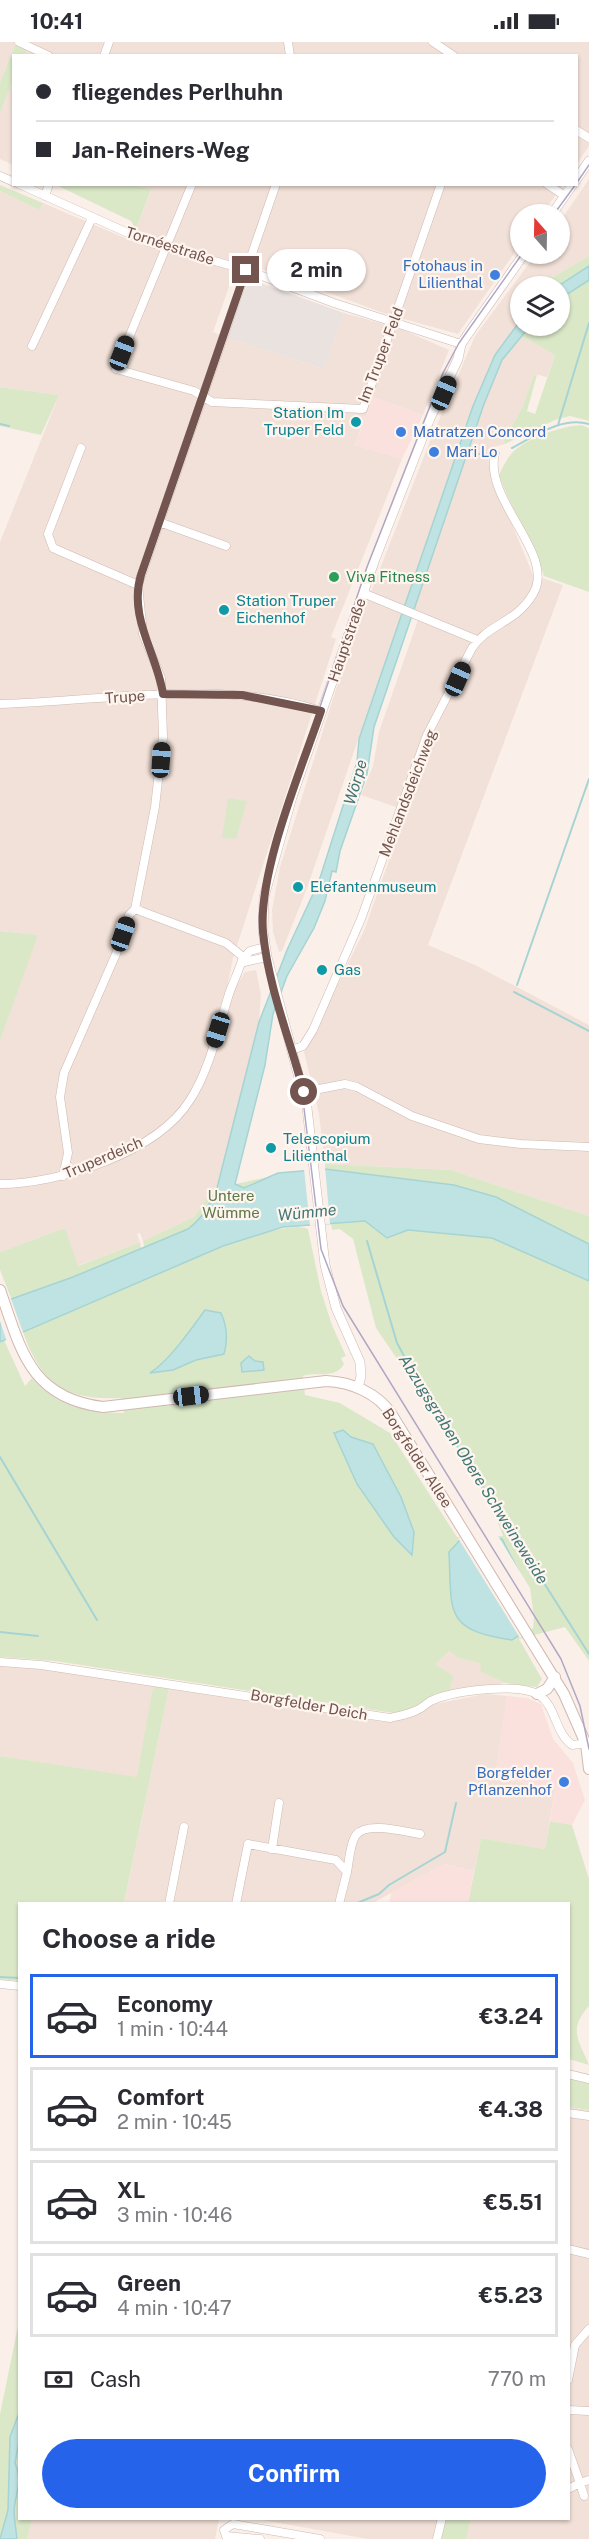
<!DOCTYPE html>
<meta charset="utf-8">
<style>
body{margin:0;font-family:"Public Sans",sans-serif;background:#f7f7f7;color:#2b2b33;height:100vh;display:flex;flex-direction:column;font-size:22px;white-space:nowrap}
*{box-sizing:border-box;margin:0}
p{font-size:20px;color:#7c7c81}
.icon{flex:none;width:33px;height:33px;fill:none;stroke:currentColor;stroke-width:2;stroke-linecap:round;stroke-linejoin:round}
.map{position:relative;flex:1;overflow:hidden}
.sheet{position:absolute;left:18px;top:1860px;width:552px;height:618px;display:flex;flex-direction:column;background:#fff;border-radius:0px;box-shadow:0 2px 4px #0004}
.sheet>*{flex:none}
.guide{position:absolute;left:12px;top:12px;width:566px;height:132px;border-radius:0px;box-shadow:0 2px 4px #0004;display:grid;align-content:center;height:132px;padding:0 24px;background:#fff}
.needle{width:39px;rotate:340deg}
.controls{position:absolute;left:510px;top:162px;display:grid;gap:12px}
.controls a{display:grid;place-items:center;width:60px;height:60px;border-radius:50%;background:#fff;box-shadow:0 2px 4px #0004;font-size:30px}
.end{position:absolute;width:27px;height:27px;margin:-14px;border:8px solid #73544e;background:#fff;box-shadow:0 0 0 3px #fff}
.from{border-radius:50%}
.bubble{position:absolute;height:42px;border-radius:21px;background:#fff;box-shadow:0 2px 4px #0004;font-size:20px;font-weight:700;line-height:42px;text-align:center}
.car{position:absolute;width:18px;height:36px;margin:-18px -9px;border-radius:8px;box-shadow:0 0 4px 2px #0007;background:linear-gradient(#222 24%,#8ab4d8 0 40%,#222 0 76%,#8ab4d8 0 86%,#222 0)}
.guide b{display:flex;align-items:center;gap:21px;height:57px;font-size:22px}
.guide b+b{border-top:2px solid #e1e1e2}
.guide i{width:15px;height:15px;background:#2b2b33}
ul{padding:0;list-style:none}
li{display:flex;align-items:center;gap:18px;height:84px;margin:0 12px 9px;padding:0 12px;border:3px solid #e1e1e2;border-radius:0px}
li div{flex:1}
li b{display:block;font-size:22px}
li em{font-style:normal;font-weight:700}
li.active{border-color:#2563eb}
li>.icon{width:54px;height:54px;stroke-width:1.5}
h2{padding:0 24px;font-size:27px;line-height:72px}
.pay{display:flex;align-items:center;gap:15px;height:66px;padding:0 24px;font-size:22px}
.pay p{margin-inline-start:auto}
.primary-button{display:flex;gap:12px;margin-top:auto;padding:12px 24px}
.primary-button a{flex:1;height:69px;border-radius:36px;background:#2563eb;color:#fff;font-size:24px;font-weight:700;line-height:69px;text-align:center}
.status{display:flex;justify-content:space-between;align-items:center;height:42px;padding:0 30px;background:#fff;direction:ltr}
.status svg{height:16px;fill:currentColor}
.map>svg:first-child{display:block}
.residential{fill:#f2e1d8}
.commercial{fill:#fae1de}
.industrial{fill:#eae2df}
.green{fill:#dbe8c8}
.water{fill:#bee3e2;stroke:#a5d4d3;stroke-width:1.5}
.pier{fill:#fbf0e9}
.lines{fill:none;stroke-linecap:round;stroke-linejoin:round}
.stream{stroke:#a5d4d3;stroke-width:2}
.minor-casing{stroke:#ceb9b2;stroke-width:9}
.tertiary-casing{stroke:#ceb9b2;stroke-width:10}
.secondary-casing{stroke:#d1b8b0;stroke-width:12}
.minor{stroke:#fff;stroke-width:8}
.tertiary{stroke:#fff;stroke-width:9}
.secondary{stroke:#fff;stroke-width:10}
.tram{stroke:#b1a7c4;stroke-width:1.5}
.route{stroke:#73544e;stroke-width:8}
.shop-dot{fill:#3f7fe0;stroke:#fef5ef;stroke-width:2}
.culture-dot{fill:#0f9aa8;stroke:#fef5ef;stroke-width:2}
.leisure-dot{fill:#2e9e5b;stroke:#fef5ef;stroke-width:2}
.labels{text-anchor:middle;stroke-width:4.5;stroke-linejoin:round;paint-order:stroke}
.street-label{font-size:15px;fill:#73544e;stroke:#fef5ef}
.shop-label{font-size:15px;fill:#366cbe;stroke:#fef5ef;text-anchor:end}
.culture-label{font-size:15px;fill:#0d838f;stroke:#fef5ef;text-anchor:start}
.leisure-label{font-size:15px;fill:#27864d;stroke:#fef5ef;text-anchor:start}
.park-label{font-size:15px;fill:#5e7847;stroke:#fef5ef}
.water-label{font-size:16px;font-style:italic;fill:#437776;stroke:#fef5ef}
</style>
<div class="status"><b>10:41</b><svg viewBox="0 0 49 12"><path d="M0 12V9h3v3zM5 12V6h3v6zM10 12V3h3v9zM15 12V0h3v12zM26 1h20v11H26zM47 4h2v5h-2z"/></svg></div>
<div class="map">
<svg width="589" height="2497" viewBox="0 0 589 2497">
<rect width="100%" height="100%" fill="#fbf0e9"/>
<path class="residential" d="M0 0H589V104L576 123V14H25L27 8 15 3 0 40Z
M13 39V123L0 117V71Z
M589 137V214L553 235 550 234 543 244H520V263L516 267 520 272V279L495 313 473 364 307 846 282 909 279 910 273 890 272 868 280 825 349 606 430 399 475 294 531 219 539 212H560L561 178Z
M136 143H563L542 172H520V203L458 292 386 272 278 232 178 204 136 188 151 149Z
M0 149 39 168 43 161 139 202 229 228 232 232 231 239 213 290 227 296 324 327 344 271 401 287 449 308 423 373 373 355 366 374 351 383 361 386 355 403 402 417 331 595 336 597 233 916 228 941 236 944 245 930 256 928 261 952 259 980 217 1146 211 1150 194 1175 143 1199 140 1191 137 1192 140 1200 77 1224 65 1186 0 1210V999L37 893 0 889V500L59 353 0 345Z
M521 294 555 313 547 335 534 332 522 366 504 398 505 402 494 405 488 415 490 430 533 533 563 543 428 903 477 924 589 983V1174L451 1128 325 1122 319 1072 304 1010 364 889 405 773 396 765 361 753 373 724 379 690 420 572 413 568 484 362 502 318Z
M446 1607 458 1616 481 1621V1630L505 1641 449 1651 422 1613Z
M0 1623 42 1625 153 1644 138 1736 0 1714Z
M169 1647 384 1680 415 1673 435 1662 485 1652 507 1654 495 1736 555 1747 545 1807 481 1796 474 1829 444 1822 373 1861 124 1862Z
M569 2065 589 2068V2497H466L471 2477 568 2476Z
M32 2477H219L215 2497H27Z
M257 2477H445L441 2497H368Z"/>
<path class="commercial" d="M373 355 423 373 402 417 355 403 361 387 350 384 354 373 366 374Z
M507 1654 527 1656 541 1662 553 1697 573 1721 585 1758 572 1783 550 1779 555 1747 495 1736Z
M444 1822 474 1829 468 1861 389 1862 391 1851Z"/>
<path class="industrial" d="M249 237 344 271 324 327 227 296Z"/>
<path class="green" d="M15 3 27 8 25 13 14 14 13 39 0 71V40Z
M54 142 136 143 151 148 136 188 131 179Z
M0 143 43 161 39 168 0 149Z
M589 214V224L558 244H543L550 234 553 235Z
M589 238V379L570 374 555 378 505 402 504 398 522 366 534 332 537 333 527 369 535 372 555 313 521 294 530 284H560V257Z
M0 345 59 353 41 393 0 384Z
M581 383 589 386V550L544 534C534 499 511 468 499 433 503 425 507 415 514 409 531 394 560 385 581 383Z
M228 756 247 759 236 797 222 796Z
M0 889 38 893 0 999Z
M325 1122 451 1128 589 1174V1202L496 1155 454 1143 325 1127Z
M286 1131 235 1181 0 1261 11 1256 0 1228V1210L65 1186 78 1224 140 1200 141 1206 144 1205 143 1199 194 1175 211 1150 217 1146Z
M351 1179H365L387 1196 408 1188 492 1196 589 1239V1619L565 1585 519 1597 542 1637 537 1645 505 1641 481 1630 480 1621 458 1616 449 1609 435 1622 453 1634 449 1651 429 1656 409 1668 393 1671 55 1619 0 1615V1300L4 1298 25 1344 32 1336C56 1365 88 1370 124 1371L121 1356C66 1359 41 1342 23 1290 64 1273 279 1169 308 1187L321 1249 332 1283 346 1314 341 1316 344 1322C335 1338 317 1329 303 1334L305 1353 340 1361 390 1391 457 1495 503 1494 491 1463 456 1404 376 1286 353 1197 340 1187 332 1188 331 1181Z
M153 1644 169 1647 124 1861 20 1862 19 1939 0 1937V1714L137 1735Z
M550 1779 572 1783 589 1837V1964C567 1988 580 2000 589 2023L569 2017 568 1862 468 1861 481 1796 545 1807Z
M569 2036 589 2041V2068L569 2065Z
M19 2279 20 2476 32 2477 27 2497H0V2372Z
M445 2477H471L466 2497H441Z"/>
<path class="water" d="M589 224V238L560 257 558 244Z
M520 279V284H530L502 318 484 362 374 685 367 732 340 809 336 830 332 829 325 859 314 886 287 934 273 972 265 1023 235 1142 244 1146 278 1131 325 1127 454 1143 496 1155 589 1202V1239L492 1196 408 1188 387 1196 365 1179 283 1185 223 1204 0 1300V1261L73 1235 188 1187C204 1175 209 1163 217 1146L259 980 287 908 319 839 357 720 359 697 473 364 495 313Z
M205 1268 221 1271C227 1284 228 1298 224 1312L196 1318 173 1328 150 1331C169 1319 192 1286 205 1268Z
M249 1314 255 1319 263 1320 264 1328 242 1330 241 1321Z
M343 1388 351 1395 373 1402 401 1455 414 1490 412 1513 394 1495 357 1442 334 1391Z
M480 1495 502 1497 527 1545 530 1586 512 1598C443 1588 452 1570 449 1510L459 1499Z
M19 2371V2399L15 2421C23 2441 16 2448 14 2468 14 2477 16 2487 17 2497H0L8 2468 10 2395Z"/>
<path class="pier" d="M325 1125 330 1182 310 1184 304 1127Z
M10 1254 24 1293 7 1300 0 1279V1258Z
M473 1493 498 1494 530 1546 534 1575 533 1586 520 1596 458 1496Z"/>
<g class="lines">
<path class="stream" d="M0 382 9 384
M558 383 589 281
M512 406C535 394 562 374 589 382
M466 412H487
M517 943 589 737
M514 950 589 989
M367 1199 397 1301 425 1353 589 1612
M0 1415 97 1578
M0 1590 38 1594
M355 1862 379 1852 389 1843 445 1810 456 1761
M0 1935 20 1936"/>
<g class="minor-casing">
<path id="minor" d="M19 0 49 14
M288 0 290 14
M433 0 454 14
M104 14 109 0
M576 88 589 96
M0 134 14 140
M19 142 148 200 246 228 334 261 461 302
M192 142 116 327 194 349 212 360 363 367 441 142
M547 142 565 154
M45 154 49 142
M32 304 92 176
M81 406 48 492 53 506 138 543
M159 480 226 504
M363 551 477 598
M0 662C107 659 217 636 321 669
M135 867 155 765 163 695 161 636 143 592 138 543 276 142
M135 867 226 901 248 919
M244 920 267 915
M292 1008 303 1004 313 988 361 877 427 693 472 606C488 582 516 581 533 552 557 512 483 459 495 411
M304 1050 345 1042 357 1045 412 1074 479 1097 521 1102 589 1105
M63 1134 68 1111 60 1055 64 1031 116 912 129 873 135 867
M0 1142C58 1142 157 1111 190 1058 210 1027 218 987 229 952 233 940 239 929 242 918L250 909 265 905
M0 1620 41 1623 390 1676C399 1674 410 1672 417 1668 423 1666 427 1660 433 1658 454 1649 519 1640 539 1653 556 1664 555 1691 572 1703L589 1701
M272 1807 279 1761
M347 1830C349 1820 350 1801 356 1793 367 1779 405 1790 420 1792
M169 1862 184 1785
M236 1862 248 1802 336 1818 347 1830 339 1862
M0 1942 20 1944
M568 2032 589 2037
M568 2071 589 2074
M568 2207 589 2212
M568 2338 575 2303 589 2287
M568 2368 589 2369
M568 2407 580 2441 589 2438
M568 2447 580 2441 584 2454
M260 2497 226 2494 224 2488 233 2482 320 2497
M437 2497 442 2476"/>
</g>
<g class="tertiary-casing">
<path id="tertiary" d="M576 138 589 119
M552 172 573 142
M358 1346 361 1334 360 1320 336 1266 325 1223 307 1066 267 915 263 889 264 855 292 755 375 517 430 376 458 317 461 302 524 212"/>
</g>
<g class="secondary-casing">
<path id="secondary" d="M0 1248C21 1308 30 1356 103 1365L326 1339C351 1340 378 1351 392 1373L564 1652 586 1702 589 1727
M537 1652 547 1647 555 1635"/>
</g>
<use href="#minor" class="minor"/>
<use href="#tertiary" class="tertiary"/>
<use href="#secondary" class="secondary"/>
<path class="tram" d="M576 142 589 123
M554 172 576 142
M522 212 459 301 443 331 367 525 290 754 263 846 259 875 262 906 304 1066 321 1207 343 1264 561 1617 580 1664 589 1707"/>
</g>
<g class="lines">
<path class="route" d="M246 228 141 533C128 575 157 612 163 652L242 653 321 669C301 728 258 829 263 890 268 944 290 998 304 1050"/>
</g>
<g class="shop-dot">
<circle cx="495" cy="233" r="6"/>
<circle cx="401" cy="390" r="6"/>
<circle cx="434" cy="410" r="6"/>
<circle cx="564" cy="1740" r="6"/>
</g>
<g class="culture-dot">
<circle cx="356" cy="380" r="6"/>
<circle cx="224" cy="568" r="6"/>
<circle cx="298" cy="845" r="6"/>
<circle cx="322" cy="928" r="6"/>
<circle cx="271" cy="1106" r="6"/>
</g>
<circle class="leisure-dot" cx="334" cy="535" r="6"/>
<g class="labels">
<g class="street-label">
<text transform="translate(170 204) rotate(18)" y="5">Tornéestraße</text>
<text transform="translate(381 313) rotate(-69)" y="5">Im Truper Feld</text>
<text transform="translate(347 598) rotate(-71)" y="5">Hauptstraße</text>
<text transform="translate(125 655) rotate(-4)" y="5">Trupe</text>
<text transform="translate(408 751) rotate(-69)" y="5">Mehlandsdeichweg</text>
<text transform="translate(103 1116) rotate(-23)" y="5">Truperdeich</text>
<text transform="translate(417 1416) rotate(57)" y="5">Borgfelder Allee</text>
<text transform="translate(309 1663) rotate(10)" y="5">Borgfelder Deich</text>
</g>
<g class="shop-label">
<text x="483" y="229">Fotohaus in<tspan x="483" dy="17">Lilienthal</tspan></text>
<text x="413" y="395" text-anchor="start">Matratzen Concord</text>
<text x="446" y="415" text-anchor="start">Mari Lo</text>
<text x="552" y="1736">Borgfelder<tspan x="552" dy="17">Pflanzenhof</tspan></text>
</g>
<g class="culture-label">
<text x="344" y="376" text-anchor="end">Station Im<tspan x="344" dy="17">Truper Feld</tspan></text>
<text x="236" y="564">Station Truper<tspan x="236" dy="17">Eichenhof</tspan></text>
<text x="310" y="850">Elefantenmuseum</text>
<text x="334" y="933">Gas</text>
<text x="283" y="1102">Telescopium<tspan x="283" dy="17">Lilienthal</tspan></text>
</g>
<g class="leisure-label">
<text x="346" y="540">Viva Fitness</text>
</g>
<g class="park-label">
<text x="231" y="1159">Untere<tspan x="231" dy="17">Wümme</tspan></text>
</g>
<g class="water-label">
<text transform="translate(355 740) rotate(-74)" y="6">Wörpe</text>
<text transform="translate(307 1170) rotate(-6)" y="6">Wümme</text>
<text transform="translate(474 1427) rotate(58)" y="6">Abzugsgraben Obere Schweineweide</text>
</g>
</g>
</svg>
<div class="controls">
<a><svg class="needle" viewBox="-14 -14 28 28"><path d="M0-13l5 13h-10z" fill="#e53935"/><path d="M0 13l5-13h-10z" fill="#7c7c81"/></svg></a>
<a><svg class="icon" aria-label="layers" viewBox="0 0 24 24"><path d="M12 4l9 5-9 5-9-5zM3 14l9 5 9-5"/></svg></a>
</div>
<i class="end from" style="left:304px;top:1050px"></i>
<i class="end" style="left:246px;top:228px"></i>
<div class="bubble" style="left:267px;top:207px;width:99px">2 min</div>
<i class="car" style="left:122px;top:311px;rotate:21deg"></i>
<i class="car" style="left:444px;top:351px;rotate:23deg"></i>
<i class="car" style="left:458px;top:637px;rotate:24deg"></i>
<i class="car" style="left:161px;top:718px;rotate:4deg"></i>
<i class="car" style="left:123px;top:892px;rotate:19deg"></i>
<i class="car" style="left:218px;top:988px;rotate:197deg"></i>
<i class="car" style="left:191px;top:1354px;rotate:83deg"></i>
<div class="guide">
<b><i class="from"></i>fliegendes Perlhuhn</b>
<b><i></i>Jan-Reiners-Weg</b>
</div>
<section class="sheet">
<h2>Choose a ride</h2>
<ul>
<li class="active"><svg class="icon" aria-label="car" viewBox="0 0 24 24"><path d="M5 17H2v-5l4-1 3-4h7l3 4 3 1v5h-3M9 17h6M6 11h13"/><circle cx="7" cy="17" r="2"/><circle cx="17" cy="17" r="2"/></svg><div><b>Economy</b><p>1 min · 10:44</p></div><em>€3.24</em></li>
<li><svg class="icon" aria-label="car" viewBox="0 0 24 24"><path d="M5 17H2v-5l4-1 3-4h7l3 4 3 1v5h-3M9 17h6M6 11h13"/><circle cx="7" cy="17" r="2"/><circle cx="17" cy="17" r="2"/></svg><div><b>Comfort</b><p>2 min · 10:45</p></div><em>€4.38</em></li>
<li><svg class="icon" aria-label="car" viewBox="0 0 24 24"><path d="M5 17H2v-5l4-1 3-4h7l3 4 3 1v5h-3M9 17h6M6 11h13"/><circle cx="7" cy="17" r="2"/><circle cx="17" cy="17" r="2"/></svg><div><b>XL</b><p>3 min · 10:46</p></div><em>€5.51</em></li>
<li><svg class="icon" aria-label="car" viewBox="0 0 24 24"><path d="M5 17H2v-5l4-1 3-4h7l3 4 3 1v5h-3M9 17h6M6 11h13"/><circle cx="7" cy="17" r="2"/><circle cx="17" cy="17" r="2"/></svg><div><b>Green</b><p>4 min · 10:47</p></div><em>€5.23</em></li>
</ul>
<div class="pay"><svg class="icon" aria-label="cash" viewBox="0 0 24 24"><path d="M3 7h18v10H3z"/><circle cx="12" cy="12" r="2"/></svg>Cash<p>770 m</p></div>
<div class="primary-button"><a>Confirm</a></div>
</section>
</div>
